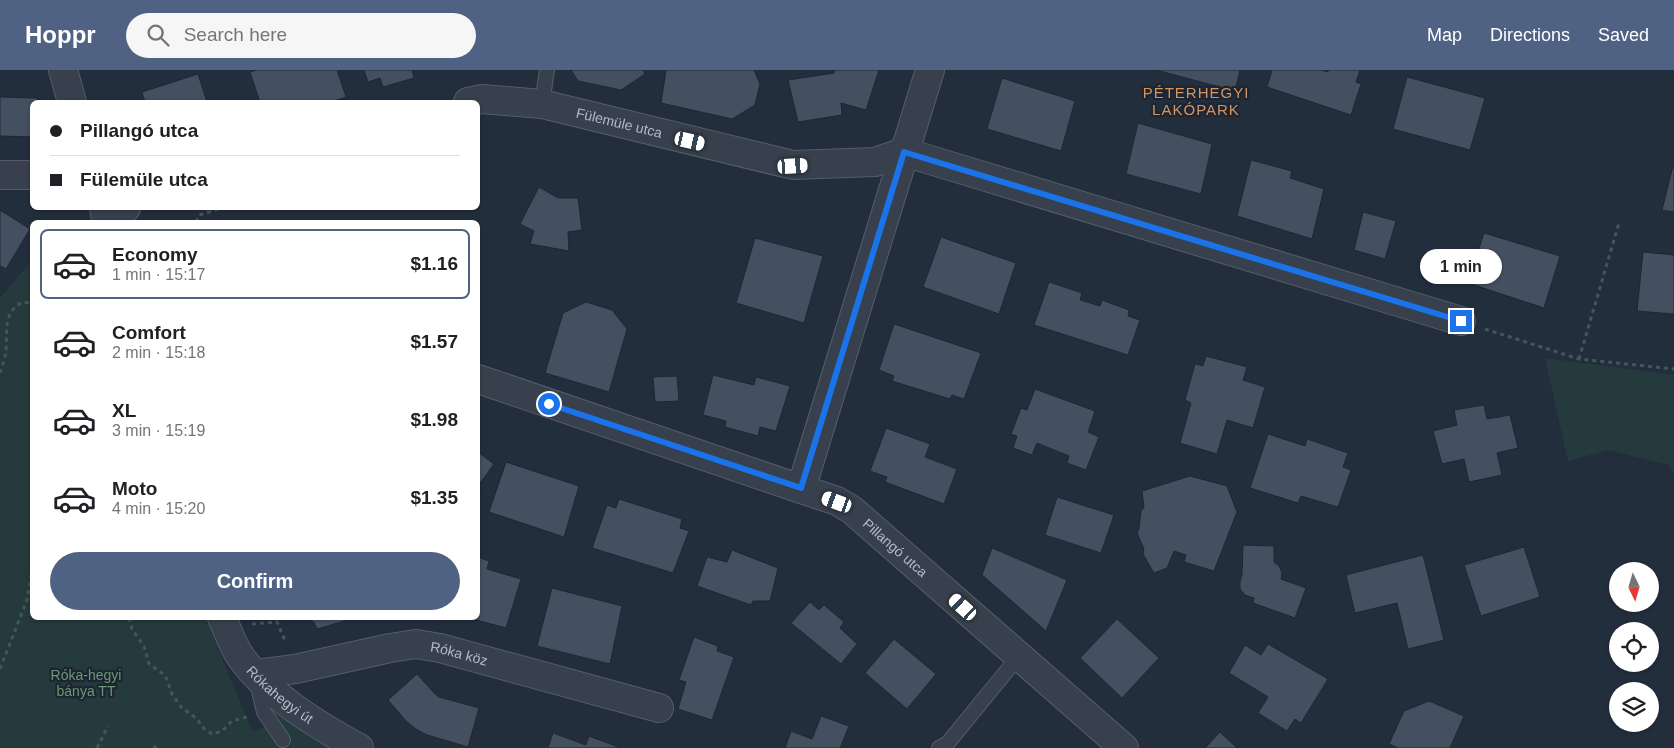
<!DOCTYPE html>
<meta charset="utf-8">
<style>
body{margin:0;font-family:Helvetica,sans-serif;background:#f6f6f6;color:#202124;height:100vh;display:flex;flex-direction:column;font-size:19px;white-space:nowrap}
*{box-sizing:border-box;margin:0}
p{font-size:16px;color:#757577}
.icon{flex:none;width:28px;height:28px;fill:none;stroke:currentColor;stroke-width:2;stroke-linecap:round;stroke-linejoin:round}
.map{position:relative;flex:1;overflow:hidden}
.sheet{position:absolute;left:30px;top:150px;width:450px;height:400px;display:flex;flex-direction:column;background:#fff;border-radius:8px;box-shadow:0 1px 4px #0004}
.sheet>*{flex:none}
.guide{position:absolute;left:30px;top:30px;width:450px;height:110px;border-radius:8px;box-shadow:0 1px 4px #0004;display:grid;align-content:center;height:110px;padding:0 20px;background:#fff}
.needle{width:32px;rotate:175deg}
.controls{position:absolute;left:1609px;top:492px;display:grid;gap:10px}
.controls a{display:grid;place-items:center;width:50px;height:50px;border-radius:50%;background:#fff;box-shadow:0 1px 4px #0004;font-size:25px}
.end{position:absolute;width:22px;height:22px;margin:-11px;border:6px solid #1a73e8;background:#fff;box-shadow:0 0 0 2px #fff}
.from{border-radius:50%}
.bubble{position:absolute;height:35px;border-radius:18px;background:#fff;box-shadow:0 1px 4px #0004;font-size:16px;font-weight:600;line-height:35px;text-align:center}
.car{position:absolute;width:15px;height:30px;margin:-15px -8px;border-radius:6px;box-shadow:0 0 4px 1px #0007;background:linear-gradient(#fff 24%,#345 0 40%,#fff 0 76%,#345 0 86%,#fff 0)}
.guide b{display:flex;align-items:center;gap:18px;height:48px;font-size:19px}
.guide b+b{border-top:1px solid #e0e0e0}
.guide i{width:12px;height:12px;background:#202124}
ul{padding:9px 0 0;list-style:none}
li{display:flex;align-items:center;gap:15px;height:70px;margin:0 10px 8px;padding:0 10px;border:2px solid transparent;border-radius:8px}
li div{flex:1}
li b{display:block;font-size:19px}
li em{font-style:normal;font-weight:600}
li.on{border-color:#4f6283}
li>.icon{width:45px;height:45px;stroke-width:1.5}
.action{display:flex;gap:10px;margin-top:auto;padding:10px 20px}
.action a{flex:1;height:58px;border-radius:30px;background:#4f6283;color:#fff;font-size:20px;font-weight:600;line-height:58px;text-align:center}
header{display:flex;align-items:center;gap:30px;box-sizing:border-box;height:70px;padding:0 25px;background:#4f6283;color:#fff}
header strong{font-size:24px}
nav{display:flex;gap:28px;margin-inline-start:auto;font-size:18px}
.search{width:350px;height:45px;background:#f6f6f6;display:flex;align-items:center;gap:12px;box-sizing:border-box;padding:0 18px;border-radius:28px;color:#757577;font-size:19px}
.map>svg:first-child{display:block}
.green{fill:#253a3d}
.building{fill:#445060;stroke:#1e2733}
.lines{fill:none;stroke-linecap:round;stroke-linejoin:round}
.service-casing{stroke:#555d6a;stroke-width:16}
.minor-casing{stroke:#555d6a;stroke-width:30}
.tertiary-casing{stroke:#555d6a;stroke-width:30}
.path{stroke:#43575a;stroke-width:3;stroke-dasharray:4 4;stroke-linecap:butt}
.service{stroke:#37404c;stroke-width:14}
.minor{stroke:#37404c;stroke-width:28}
.tertiary{stroke:#37404c;stroke-width:28}
.route{stroke:#1a73e8;stroke-width:6}
.labels{text-anchor:middle;stroke-width:4.5;stroke-linejoin:round;paint-order:stroke}
.street-label{font-size:14px;fill:#b3bac8;stroke:#1c2531}
.park-label{font-size:14px;fill:#6a9875;stroke:#1c2531}
.neighbourhood-label{font-size:15px;letter-spacing:1px;fill:#d39562;stroke:#1c2531}
</style>
<header>
<strong>Hoppr</strong>
<div class="search"><svg class="icon" aria-label="search" viewBox="0 0 24 24"><circle cx="10" cy="10" r="6"/><path d="M15 15l6 6"/></svg>Search here</div>
<nav><a>Map</a><a>Directions</a><a>Saved</a></nav>
</header>
<div class="map">
<svg width="1674" height="678" viewBox="0 0 1674 678">
<rect width="100%" height="100%" fill="#232e3c"/>
<path class="green" d="M32 190V548H205L252 661 269 656V644L277 643 313 669 328 678H0V228Z
M1545 288 1674 305V405L1669 395 1608 380 1568 391Z"/>
<path class="building" d="M257 0H337L346 27 334 31 335 32H260L250 2Z
M364 0H412L414 8 383 17 380 8 368 12Z
M571 0H643L645 4 621 20 578 11Z
M666 0H754L760 14 755 35 732 49 661 33Z
M835 0H879L866 40 841 33 842 45 798 52 788 10 834 3Z
M1156 0H1240L1235 21Z
M1272 0H1321L1328 2V0H1360L1356 12 1361 14 1351 45 1267 17Z
M198 4 207 32H145L142 22Z
M1407 7 1485 28 1470 80 1393 59Z
M1002 8 1075 31 1061 81 987 59Z
M0 27 37 28V32H32V67L0 66Z
M1138 53 1212 74 1201 124 1126 104Z
M1251 90 1292 101 1290 108 1324 119 1312 169 1237 146Z
M1674 92V142L1662 140Z
M539 117 558 128H578L582 160 568 162 569 181 530 174 534 161 520 154Z
M0 140 30 159 6 199 0 196Z
M1363 142 1396 151 1385 189 1354 180Z
M1484 163 1560 186 1544 238 1468 213Z
M941 167 1016 193 999 244 923 217Z
M755 168 823 186 804 253 736 233Z
M1643 182 1674 185V244L1637 241Z
M1049 212 1082 223 1080 230 1100 236 1102 230 1129 240 1128 246 1140 250 1128 285 1034 255Z
M586 232 612 240 627 259 609 322 545 303 563 243Z
M894 254 981 283 964 329 952 325 950 329 892 311 894 306 879 300Z
M1206 286 1247 297 1243 310 1265 317 1253 358 1227 350 1217 384 1180 373 1191 333 1185 330 1195 294 1203 296Z
M713 305 754 315 756 307 790 316 776 361 760 357 758 366 725 357 726 351 703 345Z
M677 306 679 331 655 332 653 307Z
M1035 319 1095 341 1088 362 1099 367 1086 400 1067 393 1069 386 1037 373 1032 385 1013 378 1017 366 1011 364 1021 338 1027 340Z
M1484 335 1487 349 1510 345 1518 378 1497 383 1502 405 1469 412 1464 389 1442 394 1433 361 1457 355 1454 340Z
M886 358 930 374 925 387 957 399 944 434 885 412 887 407 870 401Z
M1268 364 1305 376 1307 369 1348 383 1343 397 1351 400 1338 437 1301 426 1298 433 1250 418Z
M478 382 494 394 478 416 481 417 478 427Z
M506 392 579 416 564 467 489 442Z
M1190 406 1227 416 1237 442 1214 501 1184 492 1186 485 1174 481 1167 498 1154 503 1143 484 1144 479 1137 463 1139 459 1141 441 1144 438 1142 421Z
M1057 427 1114 445 1101 483 1045 465Z
M619 429 682 449 680 458 689 461 673 503 592 478 607 435 616 438Z
M1243 475 1274 476V492L1279 496 1282 503 1281 509 1306 518 1295 548 1253 533 1254 528 1245 525 1240 519V511L1242 505Z
M1524 477 1540 527 1481 546 1464 495Z
M992 478 1067 510 1046 561 982 505Z
M732 480 778 498 770 531H753L751 535 697 516 707 487 727 492Z
M1423 485 1444 570 1408 579 1397 533 1355 543 1346 505Z
M478 487 489 491 487 499 521 509 506 558 469 548H478Z
M552 518 622 536 610 594 537 576Z
M810 532 819 540 824 535 844 552 840 558 857 574 841 594 791 553Z
M301 548H355L317 559 314 552 309 549 302 550Z
M1117 549 1159 588 1122 628 1080 588Z
M694 567 718 576 717 581 734 587 712 650 678 639 686 612 679 610Z
M894 569 936 604 907 639 865 603Z
M1268 574 1328 609 1301 653 1295 649 1287 661 1258 643 1268 627 1229 603 1245 575 1261 585Z
M417 604 435 624 439 627 479 638 468 677 427 665 416 659 406 651 388 630Z
M1429 631 1464 646 1450 678H1398L1389 674 1404 641Z
M821 646 849 656 840 678H785L791 661 812 669Z
M1220 662 1237 678H1205Z
M553 663 586 675 589 666 621 678H548Z"/>
<g class="lines">
<g class="service-casing">
<path id="service" d="M542 34 547 0
M257 612 264 642 283 670
M939 678 947 674 1019 586"/>
</g>
<g class="minor-casing">
<g id="minor">
<path id="s1" d="M468 32 482 29 542 34 793 95 875 92 904 82 1461 251"/>
<path d="M0 105H32"/>
<path d="M105 144 126 138"/>
<path id="s2" d="M478 309 801 419 837 431 852 440 1124 678"/>
<path d="M801 419 930 0"/>
<path id="s3" d="M255 604 295 599 390 578 416 574 440 578 659 638"/>
</g>
</g>
<g class="tertiary-casing">
<g id="tertiary">
<path d="M63 0 72 32"/>
<path d="M104 138 108 152"/>
<path id="s4" d="M222 548C228 561 232 574 240 586 267 625 319 656 359 678"/>
</g>
</g>
<path class="path" d="M196 152 199 145 222 138
M1485 259 1579 289 1674 299
M1579 289 1619 153
M0 303C2 295 6 287 6 280 8 260 2 243 23 232L32 233
M129 548 132 559 144 576 149 594 165 605 172 624 181 637 196 648 206 661 213 664 222 661 232 651 247 647
M252 554 277 552 286 573
M0 599 27 530 32 501
M97 678 108 656
M153 678 157 676"/>
<use href="#service" class="service"/>
<use href="#minor" class="minor"/>
<use href="#tertiary" class="tertiary"/>
</g>
<g class="lines">
<path class="route" d="M549 334 801 418 904 82 1461 251"/>
</g>
<g class="labels">
<g class="street-label">
<text dy="5" stroke="none"><textPath href="#s1" startOffset="154">Fülemüle utca</textPath></text>
<text dy="5" stroke="none"><textPath href="#s2" startOffset="454">Pillangó utca</textPath></text>
<text dy="5" stroke="none"><textPath href="#s3" startOffset="208">Róka köz</textPath></text>
<text dy="5" stroke="none"><textPath href="#s4" startOffset="98">Rókahegyi út</textPath></text>
</g>
<g class="park-label">
<text x="86" y="610">Róka-hegyi<tspan x="86" dy="16">bánya TT</tspan></text>
</g>
<g class="neighbourhood-label">
<text x="1196" y="28">PÉTERHEGYI<tspan x="1196" dy="17">LAKÓPARK</tspan></text>
</g>
</g>
</svg>
<div class="controls">
<a><svg class="needle" viewBox="-14 -14 28 28"><path d="M0-13l5 13h-10z" fill="#e53935"/><path d="M0 13l5-13h-10z" fill="#757577"/></svg></a>
<a><svg class="icon" aria-label="locate" viewBox="0 0 24 24"><circle cx="12" cy="12" r="6"/><path d="M12 2v4M12 18v4M2 12h4M18 12h4"/></svg></a>
<a><svg class="icon" aria-label="layers" viewBox="0 0 24 24"><path d="M12 4l9 5-9 5-9-5zM3 14l9 5 9-5"/></svg></a>
</div>
<i class="end from" style="left:549px;top:334px"></i>
<i class="end" style="left:1461px;top:251px"></i>
<div class="bubble" style="left:1420px;top:179px;width:82px">1 min</div>
<i class="car" style="left:690px;top:71px;rotate:103deg"></i>
<i class="car" style="left:793px;top:96px;rotate:87deg"></i>
<i class="car" style="left:837px;top:432px;rotate:290deg"></i>
<i class="car" style="left:963px;top:537px;rotate:312deg"></i>
<div class="guide">
<b><i class="from"></i>Pillangó utca</b>
<b><i></i>Fülemüle utca</b>
</div>
<section class="sheet">
<ul>
<li class="on"><svg class="icon" aria-label="car" viewBox="0 0 24 24"><path d="M5 17H2v-5l4-1 3-4h7l3 4 3 1v5h-3M9 17h6M6 11h13"/><circle cx="7" cy="17" r="2"/><circle cx="17" cy="17" r="2"/></svg><div><b>Economy</b><p>1 min · 15:17</p></div><em>$1.16</em></li>
<li><svg class="icon" aria-label="car" viewBox="0 0 24 24"><path d="M5 17H2v-5l4-1 3-4h7l3 4 3 1v5h-3M9 17h6M6 11h13"/><circle cx="7" cy="17" r="2"/><circle cx="17" cy="17" r="2"/></svg><div><b>Comfort</b><p>2 min · 15:18</p></div><em>$1.57</em></li>
<li><svg class="icon" aria-label="car" viewBox="0 0 24 24"><path d="M5 17H2v-5l4-1 3-4h7l3 4 3 1v5h-3M9 17h6M6 11h13"/><circle cx="7" cy="17" r="2"/><circle cx="17" cy="17" r="2"/></svg><div><b>XL</b><p>3 min · 15:19</p></div><em>$1.98</em></li>
<li><svg class="icon" aria-label="car" viewBox="0 0 24 24"><path d="M5 17H2v-5l4-1 3-4h7l3 4 3 1v5h-3M9 17h6M6 11h13"/><circle cx="7" cy="17" r="2"/><circle cx="17" cy="17" r="2"/></svg><div><b>Moto</b><p>4 min · 15:20</p></div><em>$1.35</em></li>
</ul>
<div class="action"><a>Confirm</a></div>
</section>
</div>
